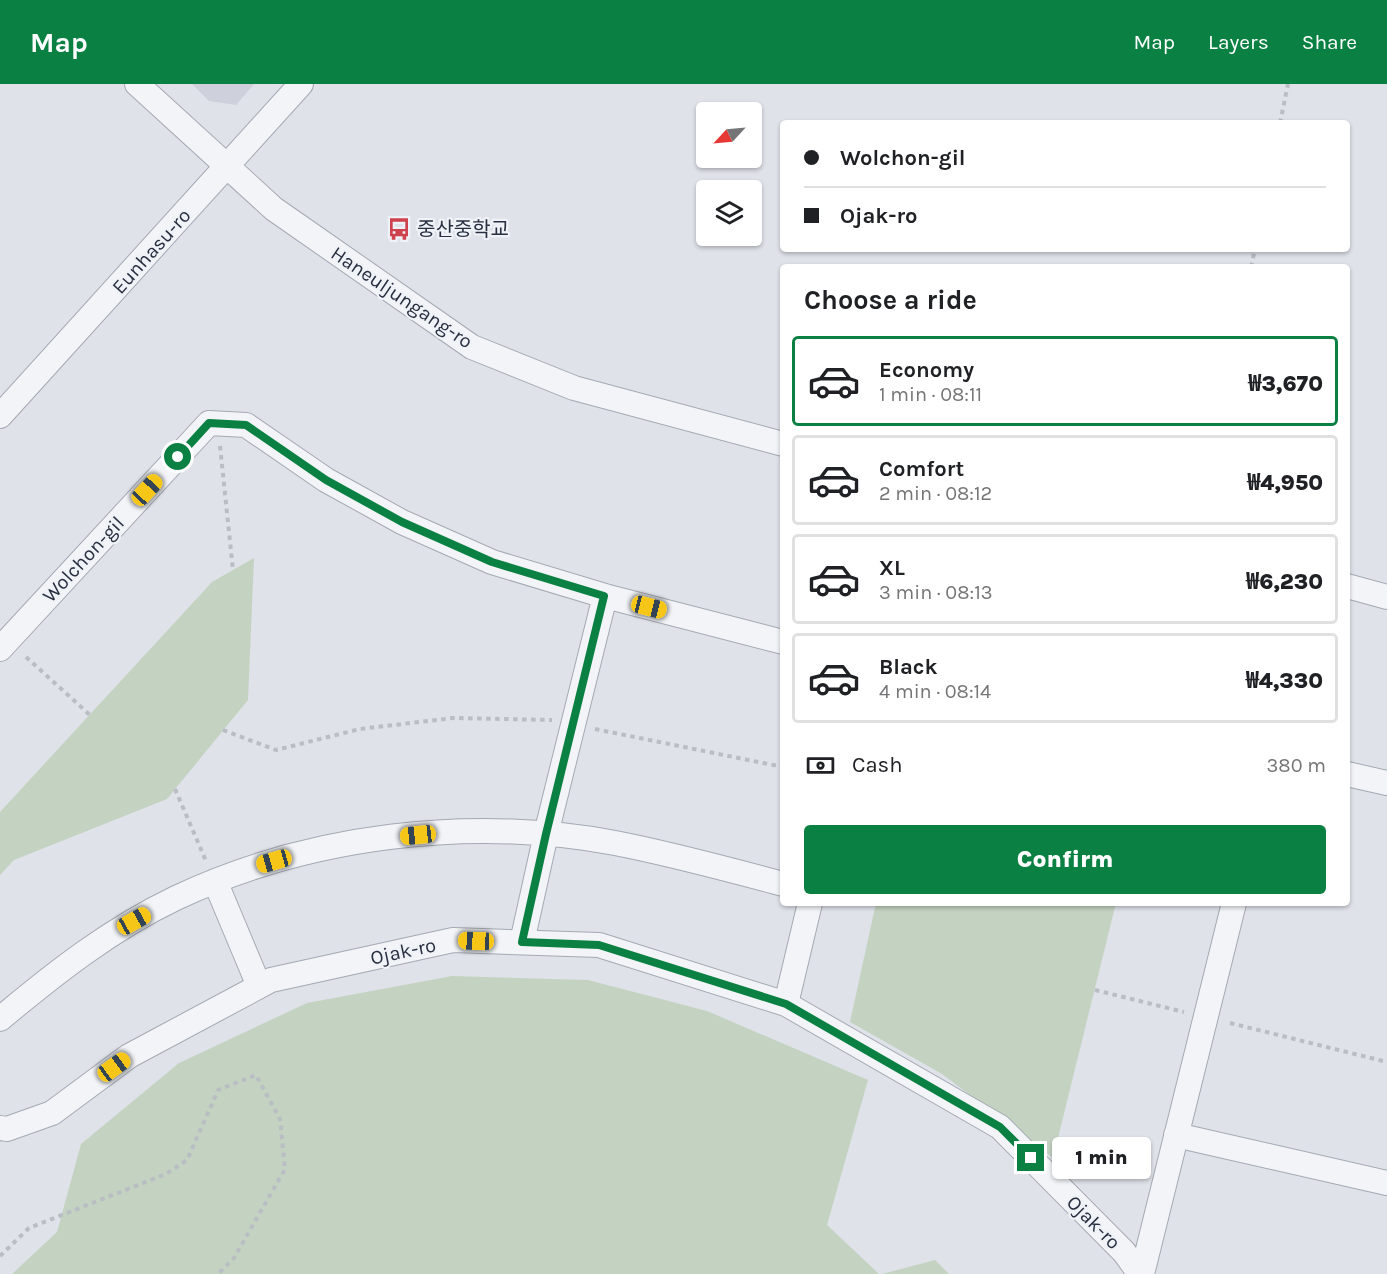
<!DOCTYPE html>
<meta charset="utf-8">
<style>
body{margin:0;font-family:Karla,"Noto Sans KR",sans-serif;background:#f6f6f6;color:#202124;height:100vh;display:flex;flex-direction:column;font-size:22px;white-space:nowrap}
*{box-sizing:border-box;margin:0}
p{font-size:20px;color:#757577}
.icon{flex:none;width:33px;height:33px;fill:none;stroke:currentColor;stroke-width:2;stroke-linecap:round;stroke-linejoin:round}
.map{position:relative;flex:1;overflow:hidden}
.details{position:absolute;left:780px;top:180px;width:570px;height:642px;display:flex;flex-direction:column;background:#fff;border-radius:6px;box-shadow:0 2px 4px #0004}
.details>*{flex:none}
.top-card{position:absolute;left:780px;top:36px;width:570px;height:132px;border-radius:6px;box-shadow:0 2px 4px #0004;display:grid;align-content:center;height:132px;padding:0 24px;background:#fff}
.needle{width:39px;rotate:244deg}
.controls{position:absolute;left:696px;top:18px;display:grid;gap:12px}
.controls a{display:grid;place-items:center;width:66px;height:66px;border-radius:6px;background:#fff;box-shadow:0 2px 4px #0004;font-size:30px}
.end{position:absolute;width:27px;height:27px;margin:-14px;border:8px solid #0b8043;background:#fff;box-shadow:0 0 0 3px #fff}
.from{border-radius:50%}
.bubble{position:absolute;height:42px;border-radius:6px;background:#fff;box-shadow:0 2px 4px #0004;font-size:20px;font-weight:800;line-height:42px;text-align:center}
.car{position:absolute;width:18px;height:36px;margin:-18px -9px;border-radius:8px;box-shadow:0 0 4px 2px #0007;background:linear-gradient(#f5c518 24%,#345 0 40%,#f5c518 0 76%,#345 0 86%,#f5c518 0)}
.top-card b{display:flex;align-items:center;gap:21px;height:57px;font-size:22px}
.top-card b+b{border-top:2px solid #e0e0e0}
.top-card i{width:15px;height:15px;background:#202124}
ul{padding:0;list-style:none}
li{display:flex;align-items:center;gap:18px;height:90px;margin:0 12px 9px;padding:0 12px;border:3px solid #e0e0e0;border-radius:6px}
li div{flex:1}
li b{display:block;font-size:22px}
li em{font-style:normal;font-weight:800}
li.current{border-color:#0b8043}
li>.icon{width:54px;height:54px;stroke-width:1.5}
h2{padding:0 24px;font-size:27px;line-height:72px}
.pay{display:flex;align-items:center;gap:15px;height:66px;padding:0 24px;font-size:22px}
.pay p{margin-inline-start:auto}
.button{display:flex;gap:12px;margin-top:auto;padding:12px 24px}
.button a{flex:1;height:69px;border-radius:6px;background:#0b8043;color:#fff;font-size:24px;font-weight:800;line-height:69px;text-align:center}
header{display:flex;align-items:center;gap:36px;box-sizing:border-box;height:84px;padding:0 30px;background:#0b8043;color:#fff}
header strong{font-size:28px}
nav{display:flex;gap:33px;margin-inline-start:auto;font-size:21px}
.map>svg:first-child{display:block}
.built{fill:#ced1db}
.green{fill:#c4d3c1}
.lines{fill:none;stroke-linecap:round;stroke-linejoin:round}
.minor-casing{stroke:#a4a9b3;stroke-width:26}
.path{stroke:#b9bdc4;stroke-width:4;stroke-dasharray:4.5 4.5;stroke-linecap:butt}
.minor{stroke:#f2f4f7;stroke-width:24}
.route{stroke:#0b8043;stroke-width:8}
.labels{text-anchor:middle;stroke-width:4.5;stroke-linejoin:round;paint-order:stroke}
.poi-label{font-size:20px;fill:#282f40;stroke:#eff2f6;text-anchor:start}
.street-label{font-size:20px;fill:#282f40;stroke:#eff2f6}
</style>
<header>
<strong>Map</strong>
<nav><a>Map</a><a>Layers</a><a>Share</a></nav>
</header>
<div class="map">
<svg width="1387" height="1190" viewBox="0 0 1387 1190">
<rect width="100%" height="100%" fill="#dfe2e9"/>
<path class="built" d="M192 0H254L236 21 209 17Z"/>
<path class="green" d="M254 474 248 616 167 715 14 776 0 791V728L212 498Z
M876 819H1116L1053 1074 942 990 850 938Z
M452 892 588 896 707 927 868 996 827 1141 879 1190H12L57 1148 81 1060 179 979 307 919Z
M935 1176 949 1190H882Z"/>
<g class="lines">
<g class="minor-casing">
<path id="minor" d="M137 0 274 125 472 263 574 304 783 360
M0 332 301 0
M1347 502 1387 513
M0 565 209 339 246 341 326 396 402 438 492 478 605 512 783 558
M1347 690 1387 699
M215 797 259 902
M522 858 546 750 605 512
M786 920 810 819
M0 935C55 889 111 845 176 814 309 751 470 732 615 759 672 770 727 785 783 800
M0 1044 7 1045 52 1029 129 972 271 896 453 856 599 861 786 920 1000 1043 1124 1168 1140 1190
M1176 1051 1387 1099
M1142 1190 1234 819"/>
</g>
<path class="path" d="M1280 39 1288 0
M1251 183 1255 165
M220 362 233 486
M26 573 90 631
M595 645 783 683
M223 646 276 666 360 645 453 634 552 636
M175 705 206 777
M1095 906 1184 928
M1230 939 1387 978
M0 1172 29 1144 166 1090 187 1076 218 1006 256 991 280 1035 285 1085 234 1174 218 1190"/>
<use href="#minor" class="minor"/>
</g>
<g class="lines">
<path class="route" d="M178 373 209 339 246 341 326 396 402 438 492 478 604 512 546 750 522 858 599 861 786 920 1000 1043 1031 1074"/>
</g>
<defs>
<g id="bus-bare" transform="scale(1.8)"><path d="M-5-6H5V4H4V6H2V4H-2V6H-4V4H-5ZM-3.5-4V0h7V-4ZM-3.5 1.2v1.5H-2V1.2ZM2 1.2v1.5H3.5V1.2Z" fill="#cf434e" stroke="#eff2f6" stroke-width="2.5" paint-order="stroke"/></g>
</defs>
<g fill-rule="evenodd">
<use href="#bus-bare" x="399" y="145"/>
</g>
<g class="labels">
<g class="poi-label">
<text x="417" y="152">중산중학교</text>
</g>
<g class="street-label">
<text transform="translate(151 167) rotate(-48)" y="7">Eunhasu-ro</text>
<text transform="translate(402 213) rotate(34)" y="7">Haneuljungang-ro</text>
<text transform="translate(83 475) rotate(-47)" y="7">Wolchon-gil</text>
<text transform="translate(403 867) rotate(-12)" y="7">Ojak-ro</text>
<text transform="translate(1094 1138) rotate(45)" y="7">Ojak-ro</text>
</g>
</g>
</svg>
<div class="controls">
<a><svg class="needle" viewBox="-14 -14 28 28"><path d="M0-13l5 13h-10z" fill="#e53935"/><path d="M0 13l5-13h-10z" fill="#757577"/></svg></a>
<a><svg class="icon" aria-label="layers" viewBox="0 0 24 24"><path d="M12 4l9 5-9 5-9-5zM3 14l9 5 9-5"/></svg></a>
</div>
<i class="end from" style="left:178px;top:373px"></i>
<i class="end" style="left:1031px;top:1074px"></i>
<div class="bubble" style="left:1052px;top:1053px;width:99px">1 min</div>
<i class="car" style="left:147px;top:406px;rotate:43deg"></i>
<i class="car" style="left:649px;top:523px;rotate:104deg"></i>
<i class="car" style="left:418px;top:751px;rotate:264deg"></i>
<i class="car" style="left:274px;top:777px;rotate:254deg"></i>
<i class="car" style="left:134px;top:837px;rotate:61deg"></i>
<i class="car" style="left:476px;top:857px;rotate:272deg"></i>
<i class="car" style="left:114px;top:983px;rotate:54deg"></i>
<div class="top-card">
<b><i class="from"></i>Wolchon-gil</b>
<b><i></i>Ojak-ro</b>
</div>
<section class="details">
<h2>Choose a ride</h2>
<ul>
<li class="current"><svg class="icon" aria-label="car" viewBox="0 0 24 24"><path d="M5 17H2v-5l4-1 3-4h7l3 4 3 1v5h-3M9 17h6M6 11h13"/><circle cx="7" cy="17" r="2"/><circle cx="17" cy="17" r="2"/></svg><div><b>Economy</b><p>1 min · 08:11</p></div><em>₩3,670</em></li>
<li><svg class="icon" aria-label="car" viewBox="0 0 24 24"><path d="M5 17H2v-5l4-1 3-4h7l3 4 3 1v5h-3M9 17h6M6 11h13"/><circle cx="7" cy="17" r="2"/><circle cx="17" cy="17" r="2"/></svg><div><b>Comfort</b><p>2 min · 08:12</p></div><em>₩4,950</em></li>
<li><svg class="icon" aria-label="car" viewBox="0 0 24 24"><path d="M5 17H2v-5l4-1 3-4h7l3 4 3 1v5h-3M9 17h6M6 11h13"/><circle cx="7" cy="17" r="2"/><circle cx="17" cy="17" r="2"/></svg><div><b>XL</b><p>3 min · 08:13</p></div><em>₩6,230</em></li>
<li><svg class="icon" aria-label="car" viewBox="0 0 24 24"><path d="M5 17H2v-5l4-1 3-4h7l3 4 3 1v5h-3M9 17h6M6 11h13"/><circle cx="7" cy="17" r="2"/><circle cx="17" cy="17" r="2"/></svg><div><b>Black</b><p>4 min · 08:14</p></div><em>₩4,330</em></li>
</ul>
<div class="pay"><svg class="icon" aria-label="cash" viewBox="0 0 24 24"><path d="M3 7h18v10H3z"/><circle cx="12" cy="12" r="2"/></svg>Cash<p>380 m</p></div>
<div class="button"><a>Confirm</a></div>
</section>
</div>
